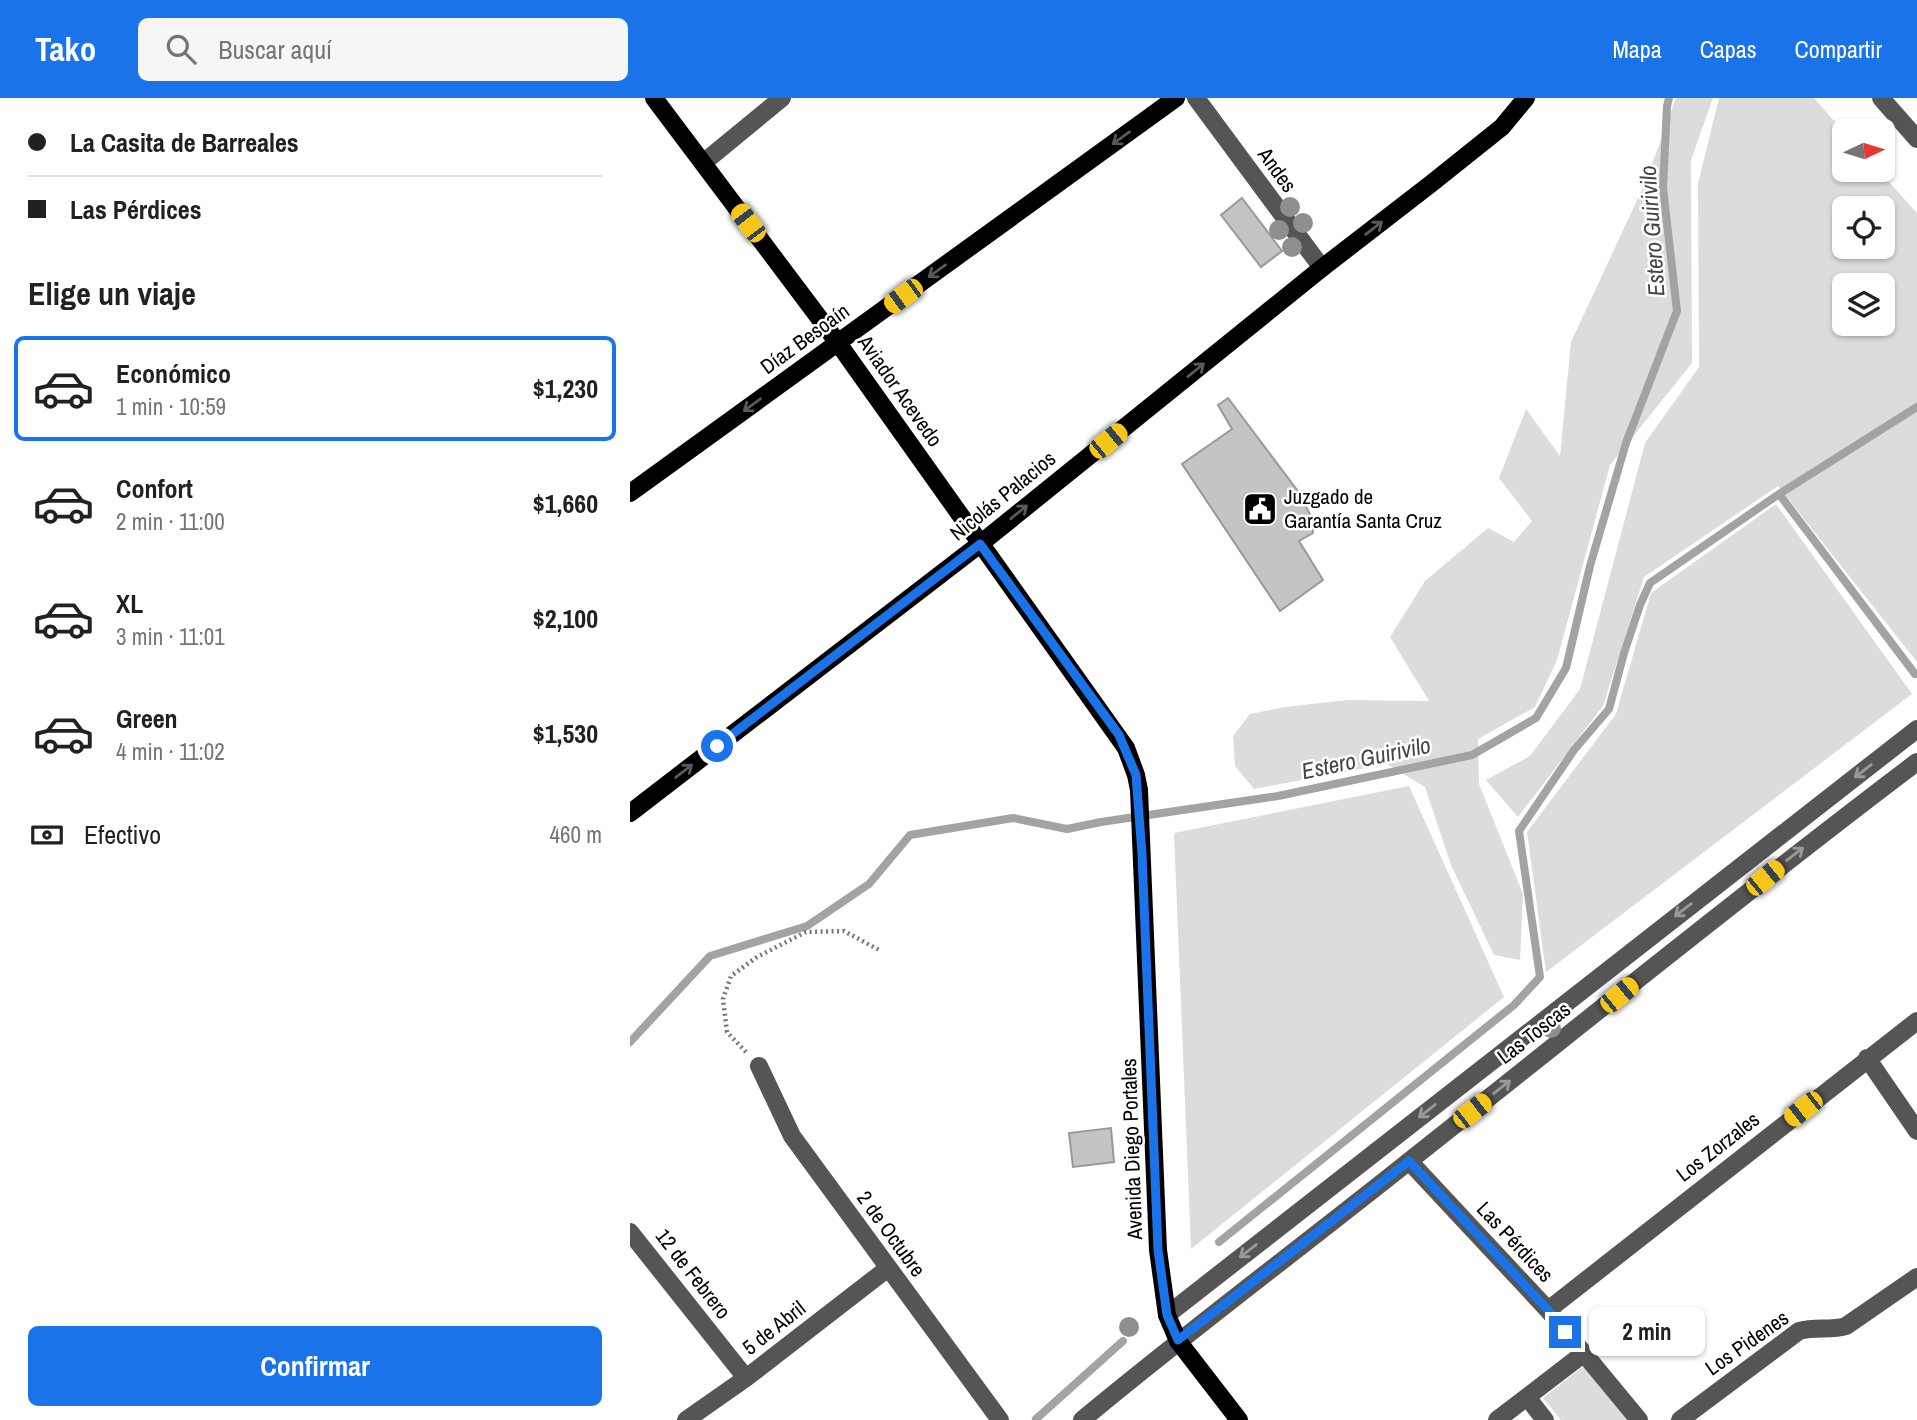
<!DOCTYPE html>
<html lang="es">
<meta charset="utf-8">
<style>
body{margin:0;font-family:"Archivo Narrow",sans-serif;background:#f6f6f6;color:#202124;height:100vh;display:flex;flex-direction:column;font-size:26px;white-space:nowrap}
*{box-sizing:border-box;margin:0}
p{font-size:23px;color:#757577}
.icon{flex:none;width:38px;height:38px;fill:none;stroke:currentColor;stroke-width:2;stroke-linecap:round;stroke-linejoin:round}
.map{position:relative;flex:1;overflow:hidden}
.drawer{display:flex;flex-direction:column;background:#fff;width:630px}
.drawer>*{flex:none}
.banner{display:grid;align-content:center;height:154px;padding:0 28px;background:#fff}
.needle{width:46px;rotate:86deg}
.buttons{position:absolute;left:1202px;top:21px;display:grid;gap:14px}
.buttons a{display:grid;place-items:center;width:63px;height:63px;border-radius:10px;background:#fff;box-shadow:0 2px 5px #0004;font-size:35px}
.end{position:absolute;width:32px;height:32px;margin:-16px;border:9px solid #1a73e8;background:#fff;box-shadow:0 0 0 4px #fff}
.from{border-radius:50%}
.bubble{position:absolute;height:49px;border-radius:10px;background:#fff;box-shadow:0 2px 5px #0004;font-size:23px;font-weight:700;line-height:49px;text-align:center}
.car{position:absolute;width:21px;height:42px;margin:-21px -10px;border-radius:9px;box-shadow:0 0 5px 2px #0007;background:linear-gradient(#f5c518 24%,#345 0 40%,#f5c518 0 76%,#345 0 86%,#f5c518 0)}
.banner b{display:flex;align-items:center;gap:24px;height:66px;font-size:26px}
.banner b+b{border-top:2px solid #e0e0e0}
.banner i{width:18px;height:18px;background:#202124}
ul{padding:0;list-style:none}
li{display:flex;align-items:center;gap:21px;height:105px;margin:0 14px 10px;padding:0 14px;border:4px solid transparent;border-radius:10px}
li div{flex:1}
li b{display:block;font-size:26px}
li em{font-style:normal;font-weight:700}
li.active{border-color:#1a73e8}
li>.icon{width:63px;height:63px;stroke-width:1.5}
h2{padding:0 28px;font-size:32px;line-height:84px}
.pay{display:flex;align-items:center;gap:18px;height:77px;padding:0 28px;font-size:26px}
.pay p{margin-inline-start:auto}
.action{display:flex;gap:14px;margin-top:auto;padding:14px 28px}
.action a{flex:1;height:80px;border-radius:10px;background:#1a73e8;color:#fff;font-size:28px;font-weight:700;line-height:80px;text-align:center}
header{display:flex;align-items:center;gap:42px;box-sizing:border-box;height:98px;padding:0 35px;background:#1a73e8;color:#fff}
header strong{font-size:33px}
nav{display:flex;gap:38px;margin-inline-start:auto;font-size:24px}
.search{width:490px;height:63px;background:#f6f6f6;display:flex;align-items:center;gap:18px;box-sizing:border-box;padding:0 24px;border-radius:10px;color:#757577;font-size:26px}
main{display:flex;flex:1;min-height:0}
.map>svg:first-child{display:block}
.green{fill:#dcdcdc;fill-rule:evenodd}
.lines{fill:none;stroke-linecap:round;stroke-linejoin:round}
.stream{stroke:#a3a3a3;stroke-width:8}
.building{fill:#c4c4c4;stroke:#999;stroke-width:2}
.path{stroke:#777;stroke-width:4.5;stroke-dasharray:2 3.5;stroke-linecap:butt}
.minor{stroke:#555;stroke-width:18}
.major{stroke:#000;stroke-width:18}
.tree{fill:#8f8f8f}
.oneway{stroke:#595959}
.oneway2{stroke:#999}
.route{stroke:#1a73e8;stroke-width:9}
.labels{text-anchor:middle;stroke-width:5;stroke-linejoin:round;paint-order:stroke}
.street-label{font-size:21px;fill:#000;stroke:#fff}
.poi-label{font-size:21px;fill:#000;stroke:#fff;text-anchor:start}
.water-label{font-size:23px;font-style:italic;fill:#444;stroke:#fff}
</style>
<header>
<strong>Tako</strong>
<div class="search"><svg class="icon" aria-label="search" viewBox="0 0 24 24"><circle cx="10" cy="10" r="6"/><path d="M15 15l6 6"/></svg>Buscar aquí</div>
<nav><a>Mapa</a><a>Capas</a><a>Compartir</a></nav>
</header>
<main>
<section class="drawer">
<div class="banner">
<b><i class="from"></i>La Casita de Barreales</b>
<b><i></i>Las Pérdices</b>
</div>
<h2>Elige un viaje</h2>
<ul>
<li class="active"><svg class="icon" aria-label="car" viewBox="0 0 24 24"><path d="M5 17H2v-5l4-1 3-4h7l3 4 3 1v5h-3M9 17h6M6 11h13"/><circle cx="7" cy="17" r="2"/><circle cx="17" cy="17" r="2"/></svg><div><b>Económico</b><p>1 min · 10:59</p></div><em>$1,230</em></li>
<li><svg class="icon" aria-label="car" viewBox="0 0 24 24"><path d="M5 17H2v-5l4-1 3-4h7l3 4 3 1v5h-3M9 17h6M6 11h13"/><circle cx="7" cy="17" r="2"/><circle cx="17" cy="17" r="2"/></svg><div><b>Confort</b><p>2 min · 11:00</p></div><em>$1,660</em></li>
<li><svg class="icon" aria-label="car" viewBox="0 0 24 24"><path d="M5 17H2v-5l4-1 3-4h7l3 4 3 1v5h-3M9 17h6M6 11h13"/><circle cx="7" cy="17" r="2"/><circle cx="17" cy="17" r="2"/></svg><div><b>XL</b><p>3 min · 11:01</p></div><em>$2,100</em></li>
<li><svg class="icon" aria-label="car" viewBox="0 0 24 24"><path d="M5 17H2v-5l4-1 3-4h7l3 4 3 1v5h-3M9 17h6M6 11h13"/><circle cx="7" cy="17" r="2"/><circle cx="17" cy="17" r="2"/></svg><div><b>Green</b><p>4 min · 11:02</p></div><em>$1,530</em></li>
</ul>
<div class="pay"><svg class="icon" aria-label="cash" viewBox="0 0 24 24"><path d="M3 7h18v10H3z"/><circle cx="12" cy="12" r="2"/></svg>Efectivo<p>460 m</p></div>
<div class="action"><a>Confirmar</a></div>
</section>
<div class="map">
<svg width="1287" height="1322" viewBox="0 0 1287 1322">
<rect width="100%" height="100%" fill="#fff"/>
<path class="green" d="M1046 0H1083L1061 62 1062 265 980 367 927 562 905 609 848 641 849 686 893 796 890 862 864 857 821 767 795 689 757 666 624 691 605 668 603 638 620 616 655 609 718 602 799 603 760 539 795 483 858 430 884 444 902 423 869 380 896 311 930 358 941 244 1015 85Z
M1089 0H1184L1214 34V72H1248L1287 115V564L1148 388 1014 479 973 608 888 719 856 682 900 658 950 591 1015 345 1069 269 1068 85ZM1253 110V149H1214V110ZM1253 187V226H1214V187Z
M1146 406 1282 596 916 874 897 734 986 616 1021 495Z
M779 688 874 899 561 1151 544 735Z
M955 1267 998 1322H931L913 1300Z"/>
<g class="lines">
<path class="stream" d="M1149 396 1285 576
M0 944 80 858 177 828 239 786 280 737 383 720 437 731 471 724 648 698 842 657 906 620 936 570 960 468 996 345 1047 213 1033 90 1037 8 1039 0
M589 1144 884 907 910 879 889 733 944 652 979 611 994 555 1010 507 1020 485 1149 396 1287 309
M406 1321 493 1243"/>
</g>
<path class="building" d="M612 100 652 153 631 169 591 117Z
M598 300 667 392 681 418 683 435 669 443 693 482 650 513 552 366 602 331 588 307Z
M481 1030 484 1064 443 1069 439 1035Z"/>
<g class="lines">
<path class="path" d="M116 954 97 934 93 901 101 878 127 859 176 834 214 833 251 853"/>
<path class="minor" d="M566 0 692 170
M1251 0 1287 41
M73 65 152 0
M1237 960 1287 1033
M129 968 162 1038 370 1322
M779 1063 918 1212 1009 1322
M0 1134 116 1280
M918 1212 1287 923
M537 1217 1287 631
M897 1299 915 1322
M56 1322 116 1280 257 1171
M452 1322C560 1232 673 1148 783 1060 950 928 1116 793 1287 664
M867 1322 953 1256
M1050 1322 1169 1233C1185 1228 1201 1233 1216 1228L1287 1179"/>
<path class="major" d="M24 0 208 245 496 650 506 677 509 692 528 1152 537 1217 548 1243 609 1322
M0 395 546 0
M0 715 350 446 692 170 802 85 872 29 896 0"/>
</g>
<g class="tree">
<circle cx="660" cy="109" r="10"/>
<circle cx="673" cy="125" r="10"/>
<circle cx="649" cy="132" r="10"/>
<circle cx="662" cy="149" r="10"/>
<circle cx="921" cy="930" r="10"/>
<circle cx="499" cy="1229" r="10"/>
</g>
<defs><path id="oneway-shaft" d="M-6 0H5M1.5-3L5.5 0L1.5 3" fill="none" stroke-width="1.6" stroke-linecap="round" stroke-linejoin="round" transform="scale(1.75)"/></defs>
<g class="oneway">
<use href="#oneway-shaft" transform="translate(491 40) rotate(144)"/>
<use href="#oneway-shaft" transform="translate(744 130) rotate(-38)"/>
<use href="#oneway-shaft" transform="translate(307 173) rotate(144)"/>
<use href="#oneway-shaft" transform="translate(566 272) rotate(-39)"/>
<use href="#oneway-shaft" transform="translate(122 307) rotate(144)"/>
<use href="#oneway-shaft" transform="translate(389 414) rotate(-39)"/>
<use href="#oneway-shaft" transform="translate(54 673) rotate(-38)"/>
</g>
<g class="oneway2">
<use href="#oneway-shaft" transform="translate(1233 673) rotate(142)"/>
<use href="#oneway-shaft" transform="translate(1165 756) rotate(-38)"/>
<use href="#oneway-shaft" transform="translate(1053 812) rotate(142)"/>
<use href="#oneway-shaft" transform="translate(872 989) rotate(-38)"/>
<use href="#oneway-shaft" transform="translate(797 1013) rotate(142)"/>
<use href="#oneway-shaft" transform="translate(618 1153) rotate(142)"/>
</g>
<g class="lines">
<path class="route" d="M87 648 350 446 489 637 506 677 512 756 528 1152 537 1217 548 1242 779 1063 918 1212 935 1234"/>
</g>
<defs>
<g id="civic-square" transform="scale(1.75)"><rect x="-9" y="-9" width="18" height="18" rx="4" fill="#000" stroke="#fff"/><path d="M-.6-6.5H3V-4.5H.6V-3L4-1V1h2V6H-6V1h2V-1L-.6-3ZM-1.2 2.5V6h2.4V2.5Z" fill="#fff"/></g>
</defs>
<g fill-rule="evenodd">
<use href="#civic-square" x="630" y="411"/>
</g>
<g class="labels">
<g class="street-label">
<text transform="translate(647 72) rotate(54)" y="7">Andes</text>
<text transform="translate(175 241) rotate(-36)" y="7">Díaz Besoaín</text>
<text transform="translate(270 293) rotate(55)" y="7">Aviador Acevedo</text>
<text transform="translate(373 398) rotate(-39)" y="7">Nicolás Palacios</text>
<text transform="translate(904 935) rotate(-38)" y="7">Las Toscas</text>
<text transform="translate(1088 1049) rotate(-38)" y="7">Los Zorzales</text>
<text transform="translate(502 1051) rotate(-92)" y="7">Avenida Diego Portales</text>
<text transform="translate(261 1136) rotate(54)" y="7">2 de Octubre</text>
<text transform="translate(885 1144) rotate(47)" y="7">Las Pérdices</text>
<text transform="translate(63 1176) rotate(52)" y="7">12 de Febrero</text>
<text transform="translate(144 1230) rotate(-38)" y="7">5 de Abril</text>
<text transform="translate(1117 1245) rotate(-35)" y="7">Los Pidenes</text>
</g>
<g class="poi-label">
<text x="654" y="406">Juzgado de<tspan x="654" dy="24">Garantía Santa Cruz</tspan></text>
</g>
<g class="water-label">
<text transform="translate(1022 133) rotate(-94)" y="8">Estero Guirivilo</text>
<text transform="translate(736 660) rotate(-12)" y="8">Estero Guirivilo</text>
</g>
</g>
</svg>
<div class="buttons">
<a><svg class="needle" viewBox="-14 -14 28 28"><path d="M0-13l5 13h-10z" fill="#e53935"/><path d="M0 13l5-13h-10z" fill="#757577"/></svg></a>
<a><svg class="icon" aria-label="locate" viewBox="0 0 24 24"><circle cx="12" cy="12" r="6"/><path d="M12 2v4M12 18v4M2 12h4M18 12h4"/></svg></a>
<a><svg class="icon" aria-label="layers" viewBox="0 0 24 24"><path d="M12 4l9 5-9 5-9-5zM3 14l9 5 9-5"/></svg></a>
</div>
<i class="end from" style="left:87px;top:648px"></i>
<i class="end" style="left:935px;top:1234px"></i>
<div class="bubble" style="left:959px;top:1209px;width:116px">2 min</div>
<i class="car" style="left:118px;top:125px;rotate:323deg"></i>
<i class="car" style="left:273px;top:198px;rotate:234deg"></i>
<i class="car" style="left:478px;top:343px;rotate:51deg"></i>
<i class="car" style="left:1135px;top:780px;rotate:51deg"></i>
<i class="car" style="left:989px;top:897px;rotate:51deg"></i>
<i class="car" style="left:1173px;top:1011px;rotate:232deg"></i>
<i class="car" style="left:842px;top:1013px;rotate:52deg"></i>
</div>
</main>
